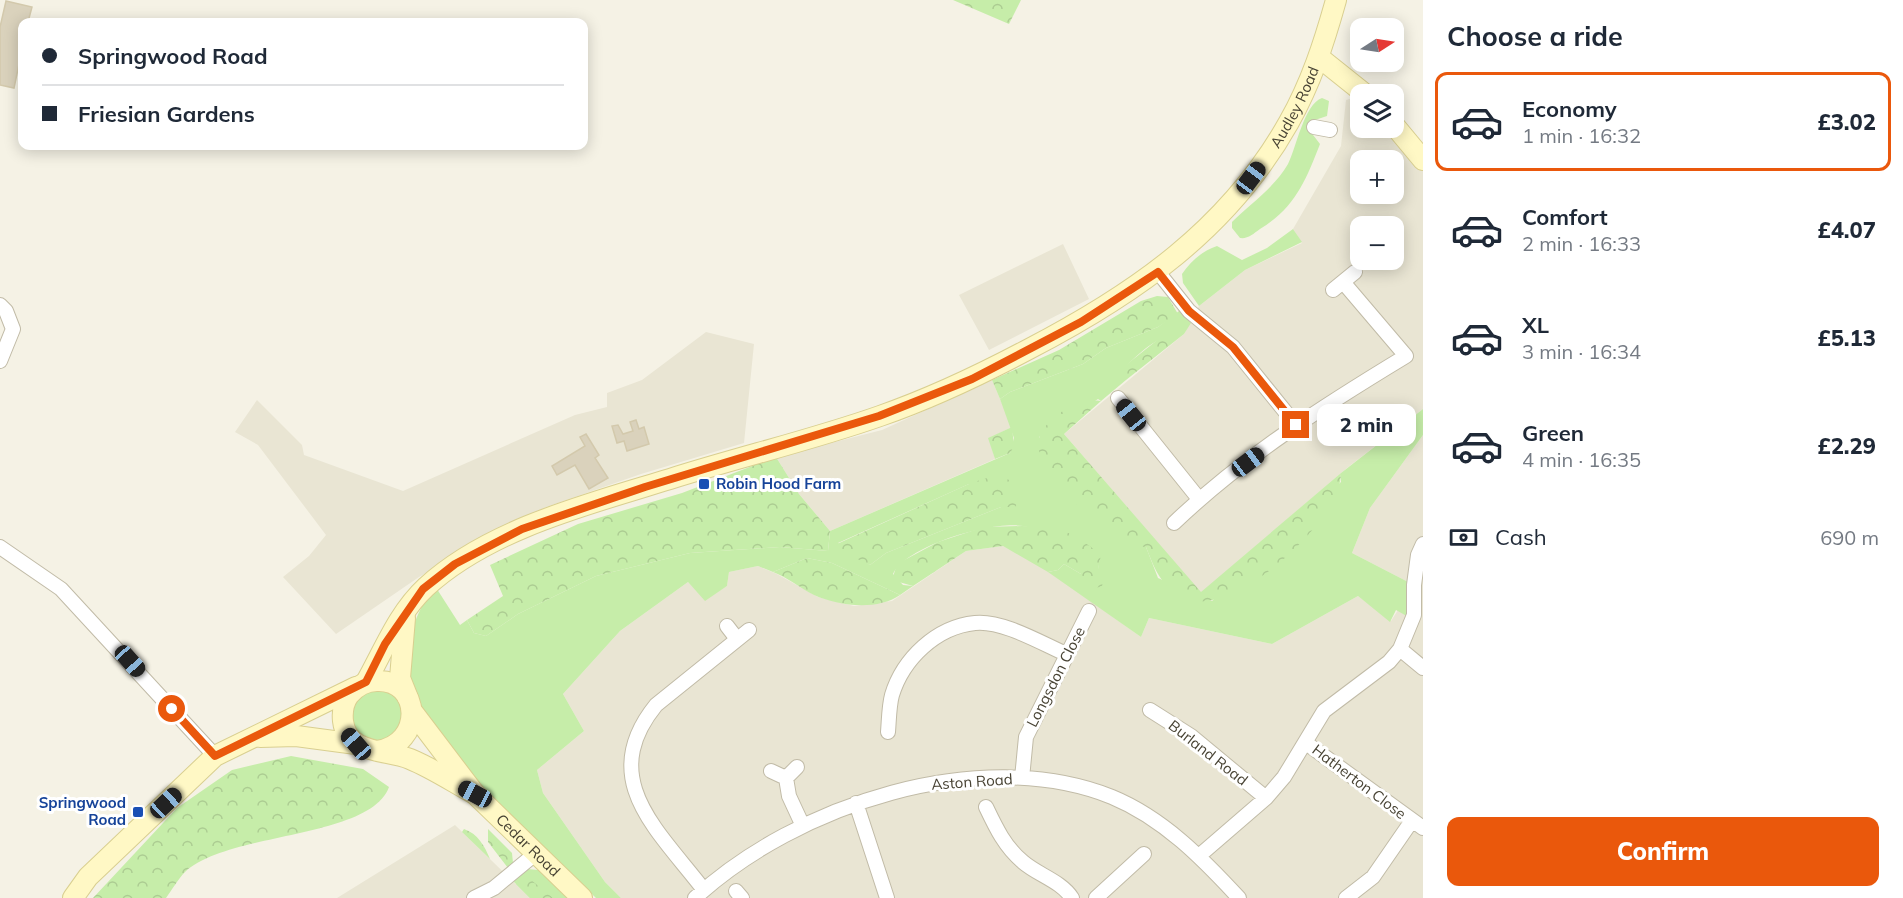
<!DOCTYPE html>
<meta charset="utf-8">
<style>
body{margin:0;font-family:Mulish,sans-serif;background:#f2f2f3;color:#1f2937;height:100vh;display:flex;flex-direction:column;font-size:22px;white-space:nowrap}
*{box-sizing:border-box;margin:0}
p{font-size:20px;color:#747a83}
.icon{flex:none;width:33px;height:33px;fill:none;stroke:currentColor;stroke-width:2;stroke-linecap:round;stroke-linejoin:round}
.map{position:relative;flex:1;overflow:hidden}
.side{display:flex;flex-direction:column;background:#fff;width:480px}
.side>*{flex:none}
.guide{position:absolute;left:18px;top:18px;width:570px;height:132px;border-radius:12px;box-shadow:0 3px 15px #0003;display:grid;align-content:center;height:132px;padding:0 24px;background:#fff}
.needle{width:39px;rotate:78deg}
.fabs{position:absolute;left:1350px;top:18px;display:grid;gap:12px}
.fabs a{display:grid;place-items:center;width:54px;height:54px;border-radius:12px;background:#fff;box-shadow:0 3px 15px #0003;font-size:30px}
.end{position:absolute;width:27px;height:27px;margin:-14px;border:8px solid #ea580c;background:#fff;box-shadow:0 0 0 3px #fff}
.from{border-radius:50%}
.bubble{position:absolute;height:42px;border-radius:12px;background:#fff;box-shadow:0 3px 15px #0003;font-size:20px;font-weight:800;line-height:42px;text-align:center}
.car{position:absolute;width:18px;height:36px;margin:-18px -9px;border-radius:8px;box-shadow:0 0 4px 2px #0007;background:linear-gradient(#222 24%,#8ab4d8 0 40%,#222 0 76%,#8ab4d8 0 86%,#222 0)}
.guide b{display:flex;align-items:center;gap:21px;height:57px;font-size:22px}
.guide b+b{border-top:2px solid #e0e1e3}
.guide i{width:15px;height:15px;background:#1f2937}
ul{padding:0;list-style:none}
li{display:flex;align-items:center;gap:18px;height:99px;margin:0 12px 9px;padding:0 12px;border:3px solid transparent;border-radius:12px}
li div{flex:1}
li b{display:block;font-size:22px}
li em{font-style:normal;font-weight:800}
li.current{border-color:#ea580c}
li>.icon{width:54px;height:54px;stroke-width:1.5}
h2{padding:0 24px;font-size:27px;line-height:72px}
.pay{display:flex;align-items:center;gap:15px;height:66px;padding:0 24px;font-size:22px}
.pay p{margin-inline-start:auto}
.cta{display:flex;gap:12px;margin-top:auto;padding:12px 24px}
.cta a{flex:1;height:69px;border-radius:12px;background:#ea580c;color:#fff;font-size:24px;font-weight:800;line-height:69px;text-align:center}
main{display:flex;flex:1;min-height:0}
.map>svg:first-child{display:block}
.residential{fill:#e9e5d3;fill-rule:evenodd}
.green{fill:#c6eda9;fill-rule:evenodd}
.forest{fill:url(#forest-crowns)}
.building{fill:#dad2bc;stroke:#d3c9ac;stroke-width:1.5}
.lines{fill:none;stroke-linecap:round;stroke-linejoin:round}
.street-casing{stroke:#c1bba7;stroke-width:16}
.secondary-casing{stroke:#d9cf90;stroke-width:22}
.street{stroke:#fff;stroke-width:14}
.secondary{stroke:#fff8c5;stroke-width:20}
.route{stroke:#ea580c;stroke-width:8}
.transit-dot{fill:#1a4fb4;stroke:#fff;stroke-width:2}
.labels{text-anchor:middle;stroke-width:6;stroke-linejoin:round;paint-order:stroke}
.street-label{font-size:15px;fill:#484334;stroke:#fff}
.transit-label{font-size:15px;font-weight:bold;fill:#164399;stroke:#fff;text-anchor:start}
</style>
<main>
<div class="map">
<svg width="1423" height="898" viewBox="0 0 1423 898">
<defs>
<pattern id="forest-crowns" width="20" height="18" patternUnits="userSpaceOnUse" patternTransform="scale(1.5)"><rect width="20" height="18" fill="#c6eda9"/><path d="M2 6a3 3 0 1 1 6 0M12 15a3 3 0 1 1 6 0" fill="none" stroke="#accc92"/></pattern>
</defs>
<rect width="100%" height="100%" fill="#f5f2e5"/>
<path class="residential" d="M1360 96V128H1389L1423 170V409L1347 468 1201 593 1064 434 1184 334 1199 306 1245 270 1302 243 1293 229 1341 146 1346 100ZM1360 160H1394V194H1360ZM1360 226H1394V260H1360Z
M1063 244 1089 299 989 350 959 295Z
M706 332 754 344 744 443 641 474 546 507 419 577 336 634 283 577 309 556 326 535 258 445 235 432 257 400 302 445 304 455 403 491 575 415 607 407V393L642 380Z
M992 380 1012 427 989 438 995 459 830 531 799 494 776 457 882 430Z
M1423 435V898H621L605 882 543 793 537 770 584 731 563 694 620 631 688 582 705 600 727 586 729 572 758 566 777 574 818 597 854 606 892 601 966 551 1003 546 1030 558 1141 637 1149 618 1272 644 1358 596 1391 621 1414 585 1352 553 1370 508Z
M455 825 530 898H337Z"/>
<path class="green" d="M1322 98 1329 101 1327 116 1315 120 1310 131 1320 144C1306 180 1295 208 1260 229 1253 234 1248 239 1240 238L1232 228V222C1250 204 1275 187 1288 164 1296 149 1304 104 1322 98Z
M1293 229 1302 242 1245 270 1199 306 1183 283 1182 274C1191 261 1202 251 1217 246L1242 260 1267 248Z
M1179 311 1191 323 1184 334C1160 333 1143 350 1126 366V380L1101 401 1098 399 1039 437 1146 547 1158 578 1212 601 1341 482V473L1423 409V435L1370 508 1352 553 1414 585 1412 619 1396 610 1390 622 1358 596 1272 644 1149 618 1141 637 1048 572 1058 570 1064 564 1081 574 1098 569 1099 560C1082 552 1038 528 1023 526 991 521 908 545 893 574L903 585 913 586 900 595 832 563 807 558 773 572 758 566 729 572 727 586 705 601 688 582 620 631 563 694 584 731 537 770 543 793 605 882 621 898H596C536 839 464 785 423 710 417 700 410 687 408 676 404 643 416 611 435 586L460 625 467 620 474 633 486 636 518 614 596 576 690 553 780 547 828 551 830 531 1010 453 1014 438 1000 399 1010 392 1083 364 1106 348 1158 327ZM969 484 1015 507H1001L886 553 870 565 838 543Z
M352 715a26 26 0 1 1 52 0a26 26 0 1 1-52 0Z
M527 869 538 870 571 898H530L512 880Z"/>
<path class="forest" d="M953 0H1021L1009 24Z
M1157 296 1168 297 1178 314 1158 327 1106 348 1083 364 1010 392 1000 399 992 380 1059 350 1141 301Z
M1172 333 1184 334 1126 380V365L1161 337Z
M1082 399 1101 401 1064 434 1201 592 1341 473C1342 520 1229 624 1182 597 1160 584 1155 570 1146 547 1116 548 1029 470 1039 439 1044 420 1068 408 1082 399Z
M1012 427 1014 446 1010 453 995 459 988 438Z
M776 457 799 494 830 531 828 551 780 547 690 553 596 576 518 614 486 636 474 633 467 620 503 596 490 565 578 524 682 493Z
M1000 474C1014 480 1017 493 1016 507H1001L886 553 870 565 849 555 837 544 971 483Z
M1022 526C1062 527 1070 530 1101 555L1098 569 1104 578 1102 586 1093 589 1081 574 1064 564 1058 570 1048 572 1003 546 966 551 913 586 892 580 897 564 938 542 984 527Z
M807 558 832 563 900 595C877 611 838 606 814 595 800 588 787 577 773 572Z
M291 756 363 769 389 787C370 839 227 832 185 872 178 879 172 890 166 898H93L177 808 232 770Z
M464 829C478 834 484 845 490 859L462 832Z
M488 829 512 853 513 863 508 868 488 842Z
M525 875 553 898H530L516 884Z"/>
<path class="building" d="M6 1 32 7 28 22H22V50L14 88 0 85V27Z
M636 420 639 429 644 427 649 444 627 451 624 441 617 443 612 426 618 425 623 434 633 431 630 422Z
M586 434 599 455 595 458 608 478 589 489 575 465 557 475 552 466 585 446 580 437Z"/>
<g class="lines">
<g class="street-casing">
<path id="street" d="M1314 127 1330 130
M1158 272 1189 311 1233 347 1296 425
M1333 290 1355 272
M0 305 6 311 13 329 0 361
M1118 398 1199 499
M1174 523C1243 457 1325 405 1406 356L1343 282
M0 547 61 589 215 756
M727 626 737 639
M1400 649 1423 668
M1150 710 1191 736 1266 798
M888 732C889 720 889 706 892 695 903 659 936 627 975 623 1002 620 1041 643 1066 654
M1306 743 1423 828
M771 771 786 778 797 767
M786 778 789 796 802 824
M1022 778 1026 737 1089 611
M856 803 887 898
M986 807C996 828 1005 847 1023 862 1038 875 1061 881 1072 898
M1200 855 1266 798 1284 777 1324 711 1389 662 1400 649 1414 615V585L1418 555 1423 544
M704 890C658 830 596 779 656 705L749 630
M736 891 742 898
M474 898 494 888 535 854
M695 898C796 805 980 744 1112 797 1163 818 1203 859 1239 898
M1096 898 1144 854
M1346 898 1373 877 1411 822"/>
</g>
<g class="secondary-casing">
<g id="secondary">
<path d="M1320 58 1365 94"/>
<path d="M1394 125 1423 160"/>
<path d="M405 618 400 678 408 698"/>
<path id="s1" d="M366 682C384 650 398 613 426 587 489 529 589 504 670 479 739 457 812 440 880 416 932 398 980 375 1029 349 1135 294 1229 229 1289 122 1311 83 1324 43 1336 0"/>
<path id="s2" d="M412 711 475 794 582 898"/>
<path d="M260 737 296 736 356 744"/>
<path d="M377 751C425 744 421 679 377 681 365 681 357 686 349 695 344 702 342 712 343 721 347 755 386 749 410 759 432 768 453 782 475 794"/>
<path d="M73 898 88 877 215 756 356 687"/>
</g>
</g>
<use href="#street" class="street"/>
<use href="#secondary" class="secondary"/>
</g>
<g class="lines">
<path class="route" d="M172 709 215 756 366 682 385 644 423 589 455 564 522 529 645 487 879 416 972 379 1081 322 1158 272 1189 311 1233 347 1296 425"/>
</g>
<g class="transit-dot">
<rect x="698" y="478" width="12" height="12" rx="3"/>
<rect x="132" y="806" width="12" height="12" rx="3"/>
</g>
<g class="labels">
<g class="street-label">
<text dy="5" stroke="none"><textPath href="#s1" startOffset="1131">Audley Road</textPath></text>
<text transform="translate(1056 677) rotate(-63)" y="5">Longsdon Close</text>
<text transform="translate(1208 753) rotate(38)" y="5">Burland Road</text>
<text transform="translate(972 782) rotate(-4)" y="5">Aston Road</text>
<text transform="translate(1359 782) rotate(37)" y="5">Hatherton Close</text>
<text dy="5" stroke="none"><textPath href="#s2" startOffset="178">Cedar Road</textPath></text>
</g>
<g class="transit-label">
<text x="716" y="489">Robin Hood Farm</text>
<text x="126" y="808" text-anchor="end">Springwood<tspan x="126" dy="17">Road</tspan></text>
</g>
</g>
</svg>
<div class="fabs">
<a><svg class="needle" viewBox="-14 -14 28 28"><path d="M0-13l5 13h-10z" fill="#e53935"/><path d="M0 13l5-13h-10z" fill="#747a83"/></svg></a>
<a><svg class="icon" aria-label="layers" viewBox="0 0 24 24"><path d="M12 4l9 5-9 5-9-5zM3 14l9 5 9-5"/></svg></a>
<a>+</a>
<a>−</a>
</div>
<i class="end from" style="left:172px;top:709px"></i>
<i class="end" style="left:1296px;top:425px"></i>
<div class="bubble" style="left:1317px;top:404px;width:99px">2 min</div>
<i class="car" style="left:1251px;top:178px;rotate:37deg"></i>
<i class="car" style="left:1131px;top:415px;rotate:321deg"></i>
<i class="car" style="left:1248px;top:462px;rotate:53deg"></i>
<i class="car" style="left:130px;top:661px;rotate:138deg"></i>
<i class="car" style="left:356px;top:744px;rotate:319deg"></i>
<i class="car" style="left:475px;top:794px;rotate:298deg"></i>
<i class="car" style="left:166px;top:803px;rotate:47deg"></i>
<div class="guide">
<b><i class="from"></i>Springwood Road</b>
<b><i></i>Friesian Gardens</b>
</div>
</div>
<section class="side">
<h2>Choose a ride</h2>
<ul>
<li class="current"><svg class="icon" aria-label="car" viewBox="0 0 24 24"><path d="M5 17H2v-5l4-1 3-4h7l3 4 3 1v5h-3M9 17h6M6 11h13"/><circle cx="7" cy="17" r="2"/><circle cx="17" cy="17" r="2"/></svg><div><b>Economy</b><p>1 min · 16:32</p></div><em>£3.02</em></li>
<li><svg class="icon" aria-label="car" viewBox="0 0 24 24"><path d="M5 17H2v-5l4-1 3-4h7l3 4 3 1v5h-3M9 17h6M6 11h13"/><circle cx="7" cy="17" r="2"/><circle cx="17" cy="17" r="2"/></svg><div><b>Comfort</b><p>2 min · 16:33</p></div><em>£4.07</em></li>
<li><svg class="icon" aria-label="car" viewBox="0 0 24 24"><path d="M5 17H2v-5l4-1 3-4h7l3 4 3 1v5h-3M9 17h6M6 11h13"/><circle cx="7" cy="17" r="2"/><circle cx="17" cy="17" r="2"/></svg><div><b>XL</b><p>3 min · 16:34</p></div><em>£5.13</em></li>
<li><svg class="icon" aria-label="car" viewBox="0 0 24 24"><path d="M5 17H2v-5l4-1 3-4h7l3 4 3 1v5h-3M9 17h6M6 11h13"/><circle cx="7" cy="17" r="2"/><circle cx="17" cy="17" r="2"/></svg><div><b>Green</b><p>4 min · 16:35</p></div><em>£2.29</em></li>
</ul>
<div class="pay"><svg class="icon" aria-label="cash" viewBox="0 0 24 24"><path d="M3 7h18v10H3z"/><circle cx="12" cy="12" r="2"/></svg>Cash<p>690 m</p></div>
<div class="cta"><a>Confirm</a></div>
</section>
</main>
